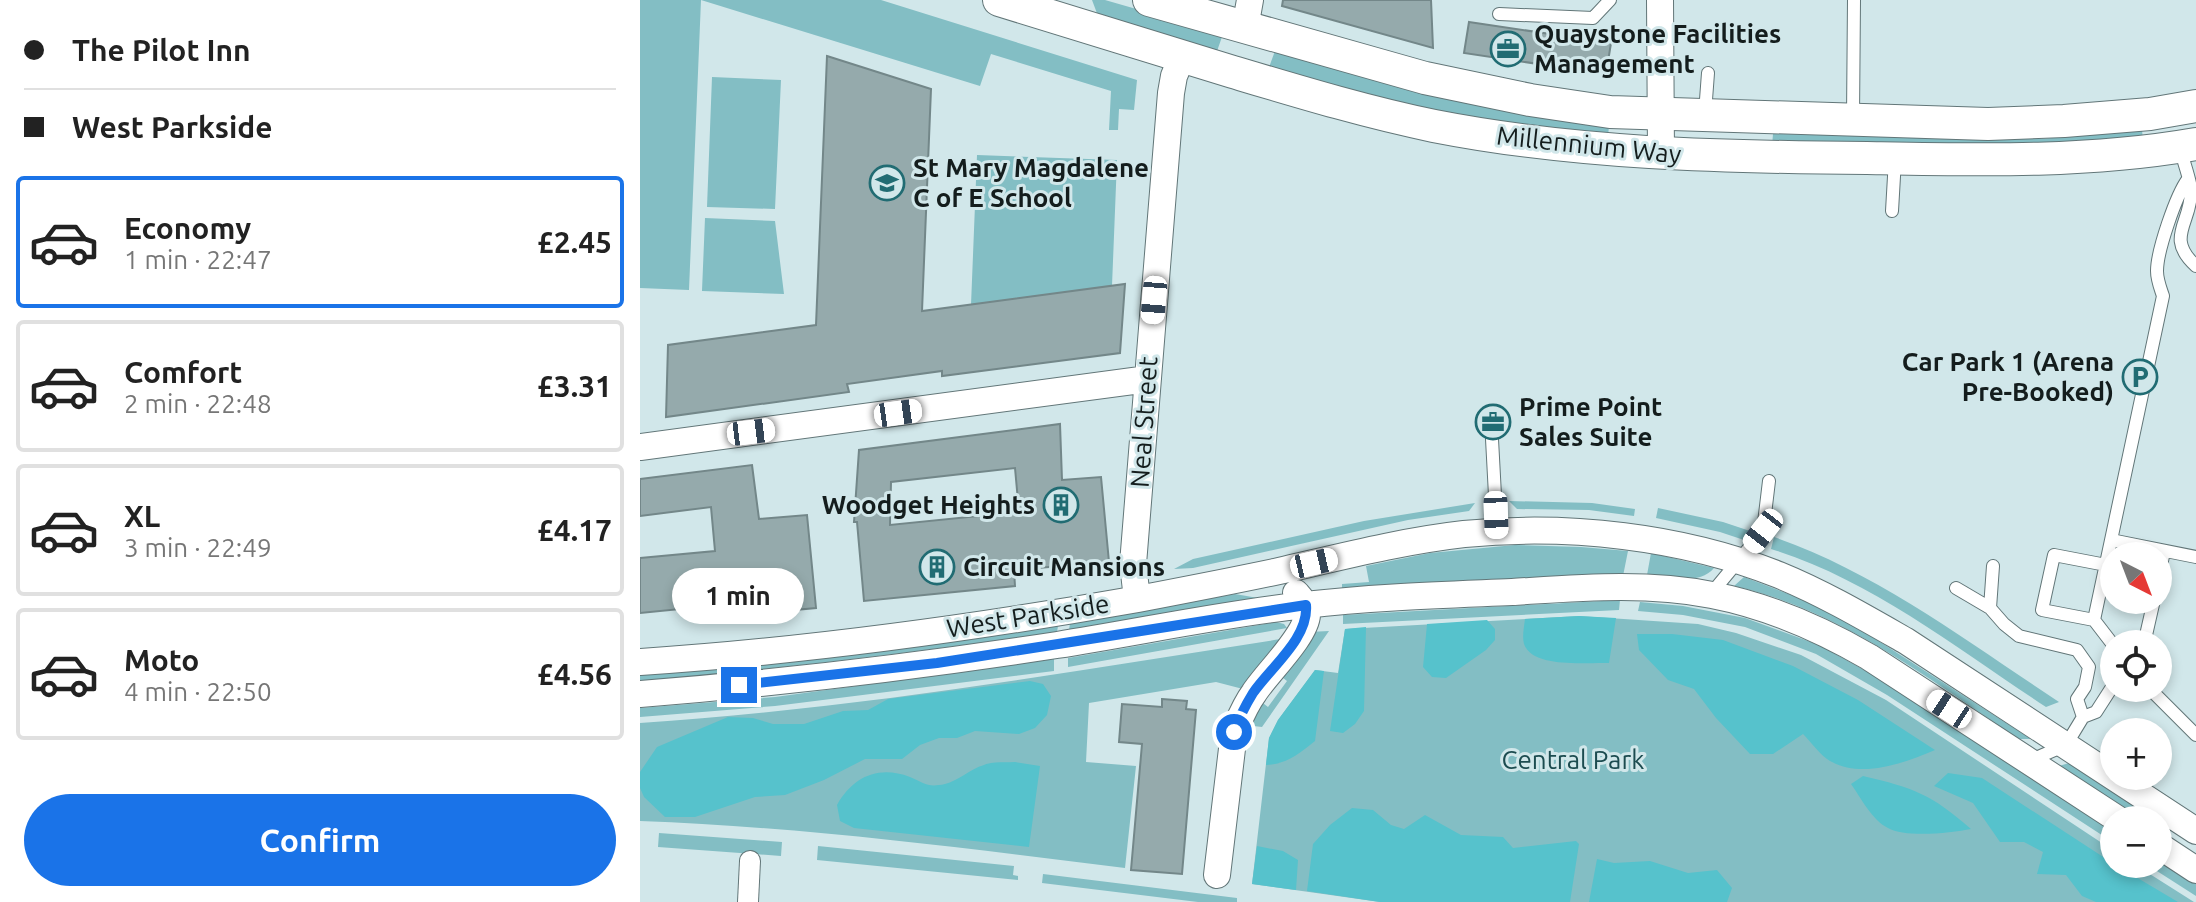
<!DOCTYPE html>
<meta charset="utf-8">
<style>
body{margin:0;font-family:Ubuntu,sans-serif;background:#f2f2f2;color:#222;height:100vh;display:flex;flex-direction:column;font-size:30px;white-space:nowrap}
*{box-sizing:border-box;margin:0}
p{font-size:26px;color:#767676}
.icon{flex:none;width:44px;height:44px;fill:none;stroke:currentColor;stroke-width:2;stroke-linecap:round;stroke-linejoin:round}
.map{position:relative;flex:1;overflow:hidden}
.details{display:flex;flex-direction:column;background:#fff;width:640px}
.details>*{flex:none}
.guide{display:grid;align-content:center;height:176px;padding:0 24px;background:#fff}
.needle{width:52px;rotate:138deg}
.fabs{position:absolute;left:1460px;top:542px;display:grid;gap:16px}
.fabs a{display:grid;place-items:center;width:72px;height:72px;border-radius:50%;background:#fff;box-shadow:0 4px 12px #0003;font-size:40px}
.end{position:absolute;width:36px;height:36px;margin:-18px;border:10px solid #1a73e8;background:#fff;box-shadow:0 0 0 4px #fff}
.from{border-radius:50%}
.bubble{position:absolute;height:56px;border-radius:28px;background:#fff;box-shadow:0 4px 12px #0003;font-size:26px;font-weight:600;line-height:56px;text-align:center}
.car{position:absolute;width:24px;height:48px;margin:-24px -12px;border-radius:10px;box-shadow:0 0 6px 2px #0007;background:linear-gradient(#fff 24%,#345 0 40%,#fff 0 76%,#345 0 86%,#fff 0)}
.guide b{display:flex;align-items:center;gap:28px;height:76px;font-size:30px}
.guide b+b{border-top:2px solid #e0e0e0}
.guide i{width:20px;height:20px;background:#222}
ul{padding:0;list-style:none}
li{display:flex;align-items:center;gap:24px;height:132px;margin:0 16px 12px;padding:0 8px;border:4px solid #e0e0e0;border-radius:8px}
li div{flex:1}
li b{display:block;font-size:30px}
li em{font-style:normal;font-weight:600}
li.on{border-color:#1a73e8}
li>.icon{width:72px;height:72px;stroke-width:1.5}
.action{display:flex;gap:16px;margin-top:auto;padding:16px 24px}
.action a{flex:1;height:92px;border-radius:48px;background:#1a73e8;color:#fff;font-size:32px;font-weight:600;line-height:92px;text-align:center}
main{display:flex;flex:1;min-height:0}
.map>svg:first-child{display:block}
.green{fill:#83bec4}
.forest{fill:#56c2cc}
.building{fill:#95aaac;stroke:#738789;stroke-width:2;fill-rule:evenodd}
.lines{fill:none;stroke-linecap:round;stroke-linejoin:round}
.service-casing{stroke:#627678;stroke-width:14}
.pedestrian-casing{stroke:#627678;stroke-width:22}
.minor-casing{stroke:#627678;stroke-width:28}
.tertiary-casing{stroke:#627678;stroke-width:34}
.service{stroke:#fff;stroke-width:12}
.pedestrian{stroke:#fff;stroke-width:20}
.minor{stroke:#fff;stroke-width:26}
.tertiary{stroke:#fff;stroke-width:32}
.route{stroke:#1a73e8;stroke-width:10}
.labels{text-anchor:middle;stroke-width:6;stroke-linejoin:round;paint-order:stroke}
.poi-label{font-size:26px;font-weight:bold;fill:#141d1d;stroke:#d1e7ea;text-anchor:start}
.street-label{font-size:26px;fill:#141d1d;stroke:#d1e7ea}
.park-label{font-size:26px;fill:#1c4c50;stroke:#d1e7ea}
</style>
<main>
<section class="details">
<div class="guide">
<b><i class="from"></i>The Pilot Inn</b>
<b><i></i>West Parkside</b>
</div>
<ul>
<li class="on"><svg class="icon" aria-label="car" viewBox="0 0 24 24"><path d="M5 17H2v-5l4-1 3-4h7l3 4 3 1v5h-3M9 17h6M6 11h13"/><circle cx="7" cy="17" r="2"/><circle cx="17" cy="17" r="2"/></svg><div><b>Economy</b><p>1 min · 22:47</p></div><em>£2.45</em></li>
<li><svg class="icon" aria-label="car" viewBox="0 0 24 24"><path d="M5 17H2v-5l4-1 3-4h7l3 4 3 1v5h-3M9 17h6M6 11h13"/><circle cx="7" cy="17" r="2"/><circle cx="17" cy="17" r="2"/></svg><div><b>Comfort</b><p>2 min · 22:48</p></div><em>£3.31</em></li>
<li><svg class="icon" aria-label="car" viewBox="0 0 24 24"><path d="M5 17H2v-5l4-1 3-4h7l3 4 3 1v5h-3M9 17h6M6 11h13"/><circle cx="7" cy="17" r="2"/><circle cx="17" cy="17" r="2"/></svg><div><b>XL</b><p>3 min · 22:49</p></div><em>£4.17</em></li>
<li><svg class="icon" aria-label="car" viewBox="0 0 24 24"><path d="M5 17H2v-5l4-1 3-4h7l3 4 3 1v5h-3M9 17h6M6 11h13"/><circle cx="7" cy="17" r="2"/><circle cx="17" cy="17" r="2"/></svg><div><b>Moto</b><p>4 min · 22:50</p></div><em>£4.56</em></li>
</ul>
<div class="action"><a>Confirm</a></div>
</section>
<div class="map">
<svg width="1556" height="902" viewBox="0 0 1556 902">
<rect width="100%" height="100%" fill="#d1e7ea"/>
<path class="green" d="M0 0H241L497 80 494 110 479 109 478 130H469L471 91 351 54 340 86 61 0 49 290 0 288Z
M452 0H465L583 34 576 54 458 16Z
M635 51 747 84 969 125 968 138 809 114 628 70Z
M72 77 141 80 135 209 67 207Z
M1502 130 1503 140 1403 148 1132 146 1133 134 1401 139Z
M337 155 477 160 472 286 331 305Z
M65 218 135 221 144 294 62 291Z
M869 501 952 503 995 509 994 516 949 510 877 509Z
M835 503 829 511 768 520 553 568 534 569 553 559 724 521Z
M1018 508 1083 522 1110 531 1107 541 1080 532 1016 518Z
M1134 537C1238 573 1328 642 1419 702L1406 707C1321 651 1230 579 1131 549Z
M875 545 941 547 988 551 983 576 702 588V584L729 582 726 566 790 553Z
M1011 553 1074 568C1059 586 1028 577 1007 575Z
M1104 577 1159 598 1209 622 1391 739H1379C1290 680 1201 610 1094 586Z
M595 594 618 598 429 630 430 623Z
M980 600 979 610 703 624V615Z
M1000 602 1043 606 1105 618 1179 645 1253 686 1474 831V843L1247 695 1176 654 1105 627 1043 615 998 611Z
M939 616 1058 624 1096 633 1161 655 1246 700 1474 851V864H1494L1554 902H740L612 884 629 738 638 720 675 670 698 673 705 629Z
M636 622 644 624 647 628 428 667V658Z
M418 626 417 632C278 652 140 669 0 681V674Z
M689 631 622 727 605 725 619 700 628 707 647 681 638 674 669 632Z
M641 639 603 689 576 682 449 703 446 762 496 766 485 868C324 848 163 827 0 821V723C215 709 428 672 641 639Z
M414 659V671L135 706 0 717V708L135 697Z
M1429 763 1515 820H1503L1419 766Z
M19 833 142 842 141 856 18 847Z
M178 846 374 866 373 875 378 876V880L177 860Z
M1518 859 1556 883V896L1506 864H1518Z
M403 874 597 898V902H558L402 883Z"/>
<path class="forest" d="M939 616 976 618 969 663C947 662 893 669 884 644 882 637 884 627 885 619Z
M847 620 855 629V640L846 650 806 678 792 677 783 667 787 624Z
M726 627 724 711 715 724 703 733 690 731 705 629Z
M997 634H1032L1083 640 1153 666 1218 700 1295 750C1264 763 1222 779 1190 761 1180 755 1171 742 1163 734L1133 754H1110L1076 718 1054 689 1028 680 999 650Z
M675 670 684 671 675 741C659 754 647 764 626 765L629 738 638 720Z
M390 681 403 684 411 696 407 715 395 728 379 734 335 731 317 738H299L280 745 262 759H225L184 780 145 795 115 797 55 817H25L4 797 0 788V772L17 747 88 717 113 718 133 724H164L203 711 228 710 248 699Z
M375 762 400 766 389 847 214 828 200 821 197 805C213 777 238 765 270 777 285 783 287 788 305 784 318 781 330 769 344 765 353 761 365 763 375 762Z
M1308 773 1342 778 1474 864 1538 902H1456L1442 896 1426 875 1397 874 1403 852 1384 842H1360L1333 803 1294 786Z
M1223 776C1274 788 1291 794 1331 829 1311 833 1265 838 1248 828 1232 820 1221 798 1211 784Z
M712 808 733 810 751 825 764 829 785 815 821 835 863 837 873 848 936 841 939 844 930 902H740L667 891 673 844 690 825Z
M617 846 643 851 658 860 656 890 612 884Z
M957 859 974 863 1010 861 1048 873 1077 870 1092 888 1087 902H949Z"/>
<path class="building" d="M643 0H791L793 48 642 6Z
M829 22 971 43 966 74 824 53Z
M187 56 291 89 282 311 485 284 480 353 302 376V371L207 384 209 392 26 417 28 345 176 325Z
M420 424 422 480 461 477 469 562 374 570 375 586 224 601 217 522H214L219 450ZM375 468 379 512 250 525 251 482Z
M112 465 119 519 167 515 176 608 81 617 80 605 0 613V558L75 551 71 507 0 516V479Z
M522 699 547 701 546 709 556 710 542 874 491 870 502 744 479 742 482 704 522 707Z"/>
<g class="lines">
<g class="service-casing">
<path id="service" d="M859 14 953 18 970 0
M1065 113 1068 73
M1213 117 1214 0
M1540 147C1542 158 1551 181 1551 190 1552 223 1524 237 1556 266
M1252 211 1255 159
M852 439 857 533
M1471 540 1556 557
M1466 565 1414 555 1402 610 1454 620 1474 646
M1353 566 1350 608 1364 624 1379 636 1437 650 1449 667 1445 687 1437 699 1443 717
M1518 581 1524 551
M1316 588 1350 608
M1070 595 1123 531 1129 481
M1454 620 1523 296C1520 287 1517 280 1517 271 1517 251 1536 195 1548 179
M1504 644 1514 600
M1509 688 1556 735
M1389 761 1426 745 1443 717 1456 712 1474 684"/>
</g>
<g class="pedestrian-casing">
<path id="pedestrian" d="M108 902 110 861"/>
</g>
<g class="minor-casing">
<path id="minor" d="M1020 0 1021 154
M605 28 610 0
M0 447 508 379
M497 599 493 564 531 93 534 76 542 57
M0 662C167 651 334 628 498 599 545 590 592 581 639 571 700 557 762 541 824 534 928 524 1041 536 1139 575 1183 593 1224 617 1266 641L1556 831
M0 694C140 683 279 666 417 645 500 632 582 614 665 605 734 597 803 595 872 592 938 588 1006 582 1072 595 1129 606 1179 628 1229 657L1479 820
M1518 845 1556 870
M577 875 594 732C600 718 605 705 614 693 626 674 666 636 667 615 667 605 662 600 656 593"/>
</g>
<g class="tertiary-casing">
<path id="tertiary" d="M359 0C437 24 515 48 593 72 660 92 726 112 794 126 937 154 1082 157 1227 158 1336 160 1447 163 1556 144
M509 0 785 78 890 100 970 112 1348 124 1424 121 1510 114 1556 106"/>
</g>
<use href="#service" class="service"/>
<use href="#pedestrian" class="pedestrian"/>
<use href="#minor" class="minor"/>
<use href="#tertiary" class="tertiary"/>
</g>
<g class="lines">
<path class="route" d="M99 685 297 663 666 605C669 638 631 667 613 693 605 706 599 718 594 732"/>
</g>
<defs>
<g id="office-ring" transform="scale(1.8)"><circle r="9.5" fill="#d1e7ea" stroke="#216c73" stroke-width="1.5"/><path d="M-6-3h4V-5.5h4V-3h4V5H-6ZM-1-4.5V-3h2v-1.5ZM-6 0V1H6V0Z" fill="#216c73"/></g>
<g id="school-ring" transform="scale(1.8)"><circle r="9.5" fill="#d1e7ea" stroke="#216c73" stroke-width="1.5"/><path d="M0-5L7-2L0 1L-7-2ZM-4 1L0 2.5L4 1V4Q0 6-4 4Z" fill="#216c73"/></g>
<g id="parking-ring" transform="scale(1.8)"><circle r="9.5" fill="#d1e7ea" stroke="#216c73" stroke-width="1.5"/><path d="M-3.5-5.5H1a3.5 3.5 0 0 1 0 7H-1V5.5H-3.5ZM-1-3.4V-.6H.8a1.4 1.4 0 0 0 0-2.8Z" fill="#216c73"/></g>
<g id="building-ring" transform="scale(1.8)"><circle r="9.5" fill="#d1e7ea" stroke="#216c73" stroke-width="1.5"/><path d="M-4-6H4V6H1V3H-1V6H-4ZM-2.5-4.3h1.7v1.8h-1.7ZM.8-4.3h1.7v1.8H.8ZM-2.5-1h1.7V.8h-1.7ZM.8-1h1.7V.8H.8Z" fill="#216c73"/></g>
</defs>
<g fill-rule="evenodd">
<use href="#office-ring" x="868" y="49"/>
<use href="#school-ring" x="247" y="183"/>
<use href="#parking-ring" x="1500" y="377"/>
<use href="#office-ring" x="853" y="422"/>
<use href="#building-ring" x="421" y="505"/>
<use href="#building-ring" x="297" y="567"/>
</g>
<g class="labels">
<g class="poi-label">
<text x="894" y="43">Quaystone Facilities<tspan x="894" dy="30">Management</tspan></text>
<text x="273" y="177">St Mary Magdalene<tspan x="273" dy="30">C of E School</tspan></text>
<text x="1474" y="371" text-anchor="end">Car Park 1 (Arena<tspan x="1474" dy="30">Pre-Booked)</tspan></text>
<text x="879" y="416">Prime Point<tspan x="879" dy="30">Sales Suite</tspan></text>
<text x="395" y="514" text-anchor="end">Woodget Heights</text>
<text x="323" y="576">Circuit Mansions</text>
</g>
<g class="street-label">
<text transform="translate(949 145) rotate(6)" y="9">Millennium Way</text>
<text transform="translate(504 422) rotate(-86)" y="9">Neal Street</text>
<text transform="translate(388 616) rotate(-9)" y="9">West Parkside</text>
</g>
<g class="park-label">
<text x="933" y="769">Central Park</text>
</g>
</g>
</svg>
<div class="fabs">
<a><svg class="needle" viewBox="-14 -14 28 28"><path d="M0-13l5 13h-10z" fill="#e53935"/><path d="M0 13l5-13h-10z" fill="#767676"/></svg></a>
<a><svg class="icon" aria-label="locate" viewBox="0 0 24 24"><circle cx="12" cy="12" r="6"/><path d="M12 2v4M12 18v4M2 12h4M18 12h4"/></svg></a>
<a>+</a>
<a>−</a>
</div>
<i class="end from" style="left:594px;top:732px"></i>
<i class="end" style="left:99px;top:685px"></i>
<div class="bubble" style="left:32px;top:568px;width:132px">1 min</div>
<i class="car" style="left:514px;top:300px;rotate:185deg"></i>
<i class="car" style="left:258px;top:413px;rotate:82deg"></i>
<i class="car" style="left:111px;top:432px;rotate:83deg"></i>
<i class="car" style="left:856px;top:515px;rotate:178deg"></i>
<i class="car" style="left:1123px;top:531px;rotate:218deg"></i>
<i class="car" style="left:674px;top:563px;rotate:77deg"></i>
<i class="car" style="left:1309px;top:709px;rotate:303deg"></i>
</div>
</main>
